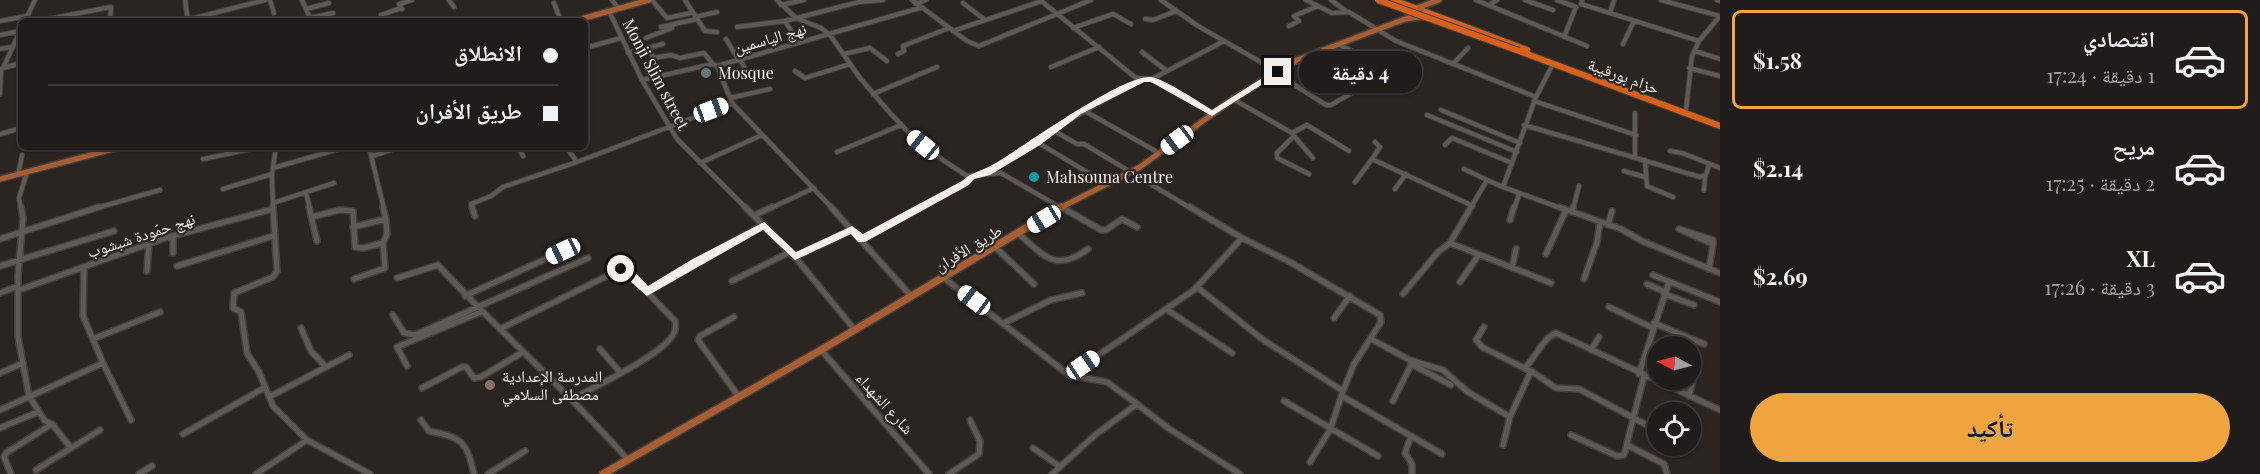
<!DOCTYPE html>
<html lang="ar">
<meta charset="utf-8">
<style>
body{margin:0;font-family:"Playfair Display","Noto Naskh Arabic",serif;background:#282522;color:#f1f3f6;direction:rtl;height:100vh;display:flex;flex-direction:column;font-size:22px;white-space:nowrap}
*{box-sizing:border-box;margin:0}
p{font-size:20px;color:#a2a1a2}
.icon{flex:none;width:33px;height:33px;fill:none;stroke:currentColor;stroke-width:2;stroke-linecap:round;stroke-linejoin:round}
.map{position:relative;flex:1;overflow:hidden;direction:ltr}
.sheet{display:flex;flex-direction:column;background:#201c19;width:540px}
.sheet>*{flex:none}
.top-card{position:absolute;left:18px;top:18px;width:570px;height:132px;border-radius:9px;box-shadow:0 2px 4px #0004,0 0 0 2px #3d3a38;direction:rtl;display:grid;align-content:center;height:132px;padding:0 30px;background:#201c19}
.needle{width:39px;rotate:277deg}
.controls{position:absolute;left:1647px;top:336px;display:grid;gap:12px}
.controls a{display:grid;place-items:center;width:54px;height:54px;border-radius:50%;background:#201c19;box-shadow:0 2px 4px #0004,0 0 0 2px #3d3a38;font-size:30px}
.end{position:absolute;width:27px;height:27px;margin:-14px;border:8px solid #f3f0ec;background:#111;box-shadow:0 0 0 3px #111}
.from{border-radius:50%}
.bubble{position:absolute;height:42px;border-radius:21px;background:#201c19;box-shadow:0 2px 4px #0004,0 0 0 2px #3d3a38;font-size:20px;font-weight:700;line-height:42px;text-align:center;direction:rtl}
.car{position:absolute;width:18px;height:36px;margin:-18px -9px;border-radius:8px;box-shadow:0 0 4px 2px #0007;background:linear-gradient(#fff 24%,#345 0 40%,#fff 0 76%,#345 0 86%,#fff 0)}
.top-card b{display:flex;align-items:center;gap:21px;height:57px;font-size:22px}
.top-card b+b{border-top:2px solid #3d3a38}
.top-card i{width:15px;height:15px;background:#f1f3f6}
ul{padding:10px 0 0;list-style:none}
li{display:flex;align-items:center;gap:18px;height:99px;margin:0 12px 9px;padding:0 18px;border:3px solid transparent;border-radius:9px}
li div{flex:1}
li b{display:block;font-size:22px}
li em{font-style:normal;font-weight:700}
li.active{border-color:#f1a540}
li>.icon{width:54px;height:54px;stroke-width:1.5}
.primary-button{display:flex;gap:12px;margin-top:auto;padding:12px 30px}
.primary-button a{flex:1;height:69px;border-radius:36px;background:#f1a540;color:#111;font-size:24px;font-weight:700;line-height:69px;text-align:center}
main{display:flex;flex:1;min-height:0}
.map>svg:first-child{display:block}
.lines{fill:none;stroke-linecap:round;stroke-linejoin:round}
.minor-far1-casing{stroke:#44403c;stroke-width:6}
.minor-casing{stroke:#44403c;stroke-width:8}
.major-far1-casing{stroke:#44403c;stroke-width:8}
.major-casing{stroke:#44403c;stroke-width:10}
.highway-casing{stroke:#44403c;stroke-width:8}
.minor-far1{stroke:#5f5a55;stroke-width:4}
.minor{stroke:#5f5a55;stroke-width:5}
.major-far1{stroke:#a85e32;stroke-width:5}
.major{stroke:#a85e32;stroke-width:7}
.highway{stroke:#d8601b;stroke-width:6}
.highway-bridge-casing{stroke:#44403c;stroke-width:8;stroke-linecap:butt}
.highway-bridge{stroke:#d8601b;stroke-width:6}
.route{fill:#f3f0ec}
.worship-dot{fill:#6b7280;stroke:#2a2521;stroke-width:2}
.culture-dot{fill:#0f9aa8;stroke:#2a2521;stroke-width:2}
.education-dot{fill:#8d6e63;stroke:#2a2521;stroke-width:2}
.labels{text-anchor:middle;stroke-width:4.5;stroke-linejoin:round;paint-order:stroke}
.street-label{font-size:16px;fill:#f3f0ec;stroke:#2a2521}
.poi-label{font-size:16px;fill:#f3f0ec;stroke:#2a2521;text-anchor:start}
</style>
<main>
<section class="sheet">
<ul>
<li class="active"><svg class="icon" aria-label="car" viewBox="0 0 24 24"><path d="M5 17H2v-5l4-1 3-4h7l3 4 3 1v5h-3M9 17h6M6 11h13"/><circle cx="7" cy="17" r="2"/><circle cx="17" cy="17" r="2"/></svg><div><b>اقتصادي</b><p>1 دقيقة · 17:24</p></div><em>$1.58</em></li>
<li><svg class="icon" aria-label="car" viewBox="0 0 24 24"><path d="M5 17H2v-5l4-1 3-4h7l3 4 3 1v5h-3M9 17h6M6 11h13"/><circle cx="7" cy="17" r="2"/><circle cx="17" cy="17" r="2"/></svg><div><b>مريح</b><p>2 دقيقة · 17:25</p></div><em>$2.14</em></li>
<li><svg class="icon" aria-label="car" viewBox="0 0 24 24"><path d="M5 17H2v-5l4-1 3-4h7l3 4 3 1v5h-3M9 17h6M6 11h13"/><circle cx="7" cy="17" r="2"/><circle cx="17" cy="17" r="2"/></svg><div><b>XL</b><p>3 دقيقة · 17:26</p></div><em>$2.69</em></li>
</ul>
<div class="primary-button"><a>تأكيد</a></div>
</section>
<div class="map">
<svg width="1720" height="474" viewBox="0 0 1720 474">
<rect width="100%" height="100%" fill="#2a2521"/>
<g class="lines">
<g class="minor-far1-casing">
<path id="minor-far1" d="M185 0 188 20
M270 0 274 13
M302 0 310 18 333 13
M449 0 454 7
M612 0 618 8
M652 0 667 18 691 13
M685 0 705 31 717 32
M777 0 796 18 821 28 830 35 860 78 891 114 913 137 934 154 967 176 1001 173 1063 209
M912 0 967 41 979 46 1091 0
M1040 0 1136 78 1152 79 1212 113
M1161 0 1198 26 1278 72
M1306 0 1332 13 1349 12 1396 41 1536 97 1503 187 1563 209
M1331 0 1347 12
M1476 0 1587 46
M1525 0 1553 10
M1557 0 1576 7 1564 37
M1582 0 1581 4 1699 41
M1661 0 1720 16
M1717 0 1720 1
M554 3 561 21
M963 3 985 20
M916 4 926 0
M781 5 804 0
M1489 5 1497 0
M306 9 329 3
M402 9 399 4 412 0
M609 11 642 80 677 139 747 209
M1610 13 1614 0
M381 15 401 8
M695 17 717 12
M1145 19 1153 20 1176 11
M0 21 27 16
M25 21 35 0
M38 21 111 7 110 21
M183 21 265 0
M1289 26 1299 21 1294 16 1318 6
M661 27 697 19
M737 27 785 21
M1073 28 1113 14 1131 24
M953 31 1042 1
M0 35 20 31
M646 38 672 28 670 25
M726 39 738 59
M798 42 785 21 859 2 883 0
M1338 44 1417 85
M1623 44 1634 21
M585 48 621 38
M0 49 12 47
M649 51 654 58 671 55 680 58 704 53 713 64
M1695 51 1720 59
M1142 52 1167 71
M628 53 663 44
M844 54 870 48 887 61
M898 54 904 51 903 46 949 28
M740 59 749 77
M1453 64 1468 48
M717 66 732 103 833 209
M1051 67 1099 47
M3 68 21 29
M3 68 21 63
M1689 68 1720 76
M795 71 805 78 850 64
M1276 73 1326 105H1331L1357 90
M1152 79 1224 41
M642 80 713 64 717 66 920 8
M0 94 1 69
M873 94 937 67
M1536 97 1553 64
M730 98 770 89
M1233 99 1292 133 1307 125 1349 151
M1534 101 1636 135
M1083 110 1159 153
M1441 110 1520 143
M1686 110 1692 56 1699 41 1720 16
M1635 113V156
M1427 115 1517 152
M1524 125 1700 177 1706 175 1709 165
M1058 133 1077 144H1084L1192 209
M1292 133 1294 136 1277 153V158L1309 174
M0 134 21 128
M1294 136 1313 158
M1037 142 1105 183
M1445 145 1452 138 1512 163
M96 147 97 154
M369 147 384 209
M518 147 523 156
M566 147 577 162
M1670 151 1682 153 1720 168
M837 152 901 125
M372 156 401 147
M203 159 261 147
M1372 159 1380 147 1375 142
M1645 160 1647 186 1673 197
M700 163 762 135
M273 168 346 147
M1464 169 1487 180
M1624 171 1645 177
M989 172 1084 111 1143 79
M18 175 22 155
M1355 182 1372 159 1473 206
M223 189 272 174
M1395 189 1406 174
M1704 190 1705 176
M306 193 310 209
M273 203 334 183
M21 209 19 198 27 172
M93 209 160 190
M273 209 272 174 276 147
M473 209 471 204 491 196 503 187 577 162 732 103
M769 209 814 188
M918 209 965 183 971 177
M1470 209 1487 180 1503 187
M1514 209 1519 194
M1573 209 1579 186"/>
</g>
<g class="minor-casing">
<path id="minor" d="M21 207 23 218 18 275V337L29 396 45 421 52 424 71 448 36 470
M273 207 277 271 273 277 234 293 233 308 241 312 247 353 259 372 273 406 307 440 370 474
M309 207 317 241
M383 207 386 219
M472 207 475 216
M745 207 795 257 855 330
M831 207 912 297
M1061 207 1101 230H1106L1122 219 1137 227
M1559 207 1621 229 1642 241 1720 273
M1572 212 1573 207
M755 215 772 207
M312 217 339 210 353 211 355 247 363 248 383 243 385 268 354 279
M1510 220 1514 207
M1608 225 1612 211
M353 227 386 219 387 234 383 243
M1679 229 1713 240V244Z
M1019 234C1044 256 1056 273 1088 249
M173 236V253
M1242 238 1290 262 1380 315 1381 322 1354 364 1343 391
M0 239 99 207
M862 239 921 207
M1450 243 1551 283
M995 247 1034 284
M1546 254 1566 210
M795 257 852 230
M0 266 114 231
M177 266 273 236
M1512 268 1516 249
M1709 269 1713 244
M147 271 149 243
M1653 275 1720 302
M397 278 438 265C499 332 568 391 628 460
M944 278 1069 375 1194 290 1242 238 1190 207
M1584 279 1597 242 1600 222
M732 281 790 252
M1460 282 1478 256
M1647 284 1665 292
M1197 287 1262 339 1343 391 1330 430 1310 462
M19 290 165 238 273 209
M647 292 694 263 764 225
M0 293 18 286
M1403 294 1438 252 1450 243 1471 207
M1664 294 1694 305
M465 296 563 251
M1609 307 1653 328
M1166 309 1232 353
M393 315 404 333 415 335 588 258
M734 317 700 336 698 340 739 397
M1334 318 1350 296
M1004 323 1051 300 1082 293
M1654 323 1704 344
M1484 327 1476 340 1482 347 1534 373 1556 388 1579 389 1658 431
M301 328 311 351 325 366
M500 329 621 269 627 271 675 321C676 326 676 330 673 335 659 357 597 385 573 399
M93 339 160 312
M1371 339 1410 360 1443 370 1468 392 1510 417
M600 349 619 371
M821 350 929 474
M1591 350 1599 337
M103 363 131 420
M1411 364 1451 385
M407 366 397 347 481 312
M1525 368C1536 357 1542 339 1556 333L1720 410
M0 373 23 363
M1639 374 1669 282
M422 388 462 367H466L474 378 481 377 523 352
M1342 396 1442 454
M1689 396 1698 361 1690 355
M269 397 349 355
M1284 401 1378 456
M1393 401 1411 365 1410 360
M1137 404 1168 428 1240 474
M0 410 103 363 83 316 84 267
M421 420 429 431C462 438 466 440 474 474
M0 428 38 412
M183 434 264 388
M1571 435 1617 456 1624 455 1644 376
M1411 436 1405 453 1412 464V474
M1503 445 1510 417 1531 371
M1627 445 1664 464 1667 474
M71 448 100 430
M1033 448 1059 466
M11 474 4 457 6 453 52 424
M139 474 152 466
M256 474 307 440
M488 474 525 451
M949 474 979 454 980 441 970 420
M1052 474 1095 435 1137 404 1107 382 1069 375"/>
</g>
<g class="major-far1-casing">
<path id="major-far1" d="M1417 8 1439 0
M574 21 649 0
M0 179 121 147
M1058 209 1140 167 1233 99 1297 60 1405 19 1427 16 1423 10 1410 8 1407 12 1417 17"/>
</g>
<g class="major-casing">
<path id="major" d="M603 474 821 350 1061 207"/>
</g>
<g class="highway-casing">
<path id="highway" d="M1392 0 1415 8
M1426 12 1527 50
M1519 51 1720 126"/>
</g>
<use href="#minor-far1" class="minor-far1"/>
<use href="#minor" class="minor"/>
<use href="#major-far1" class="major-far1"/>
<use href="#major" class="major"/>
<use href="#highway" class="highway"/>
<g class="highway-bridge-casing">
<path id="highway-bridge" d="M1378 0 1519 51"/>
</g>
<use href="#highway-bridge" class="highway-bridge"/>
</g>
<path class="route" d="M1275 70 1282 72 1212 116 1151 82H1144L1081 114 1040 145 990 175 974 179 969 185 865 242H858L851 234 795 260 763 230 647 296 616 269 621 265 631 268 648 286 691 260 764 222 796 252 852 226 863 234 962 181C971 172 983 171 994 164 1023 147 1123 74 1151 77 1163 78 1199 102 1212 110Z"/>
<circle class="worship-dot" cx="706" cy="73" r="6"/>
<circle class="culture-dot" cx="1034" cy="177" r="6"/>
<circle class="education-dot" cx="490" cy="385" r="6"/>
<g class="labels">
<g class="street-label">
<text transform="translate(770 38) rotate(-16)" y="6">نهج الياسمين</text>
<text transform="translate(656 74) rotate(62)" y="6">Monji Slim street</text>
<text transform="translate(1624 76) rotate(20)" y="6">حزام بورقيبة</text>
<text transform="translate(141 235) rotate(-18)" y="6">نهج حمّودة شبشوب</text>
<text transform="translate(968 248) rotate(-31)" y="6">طريق الأفران</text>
<text transform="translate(885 403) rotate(48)" y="6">شارع الشهداء</text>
</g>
<g class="poi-label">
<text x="718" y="79">Mosque</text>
<text x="1046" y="183">Mahsouna Centre</text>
<text x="502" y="382">المدرسة الإعدادية<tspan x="502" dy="18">مصطفى السلامي</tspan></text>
</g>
</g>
</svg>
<div class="controls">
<a><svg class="needle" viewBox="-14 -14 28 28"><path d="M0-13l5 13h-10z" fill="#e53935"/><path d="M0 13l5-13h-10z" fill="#a2a1a2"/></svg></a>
<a><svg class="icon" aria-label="locate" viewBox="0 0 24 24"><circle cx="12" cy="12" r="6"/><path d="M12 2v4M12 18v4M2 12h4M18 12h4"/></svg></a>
</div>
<i class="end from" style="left:621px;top:269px"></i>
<i class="end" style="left:1278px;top:72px"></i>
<div class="bubble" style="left:1299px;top:51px;width:123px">4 دقيقة</div>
<i class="car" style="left:711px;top:110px;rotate:70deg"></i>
<i class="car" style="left:1177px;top:140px;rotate:233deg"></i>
<i class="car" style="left:923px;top:145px;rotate:309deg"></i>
<i class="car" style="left:1044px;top:219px;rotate:239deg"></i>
<i class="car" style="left:563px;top:251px;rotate:245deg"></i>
<i class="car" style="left:974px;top:300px;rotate:307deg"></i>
<i class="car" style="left:1083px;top:365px;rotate:56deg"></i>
<div class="top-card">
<b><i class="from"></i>الانطلاق</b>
<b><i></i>طريق الأفران</b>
</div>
</div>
</main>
